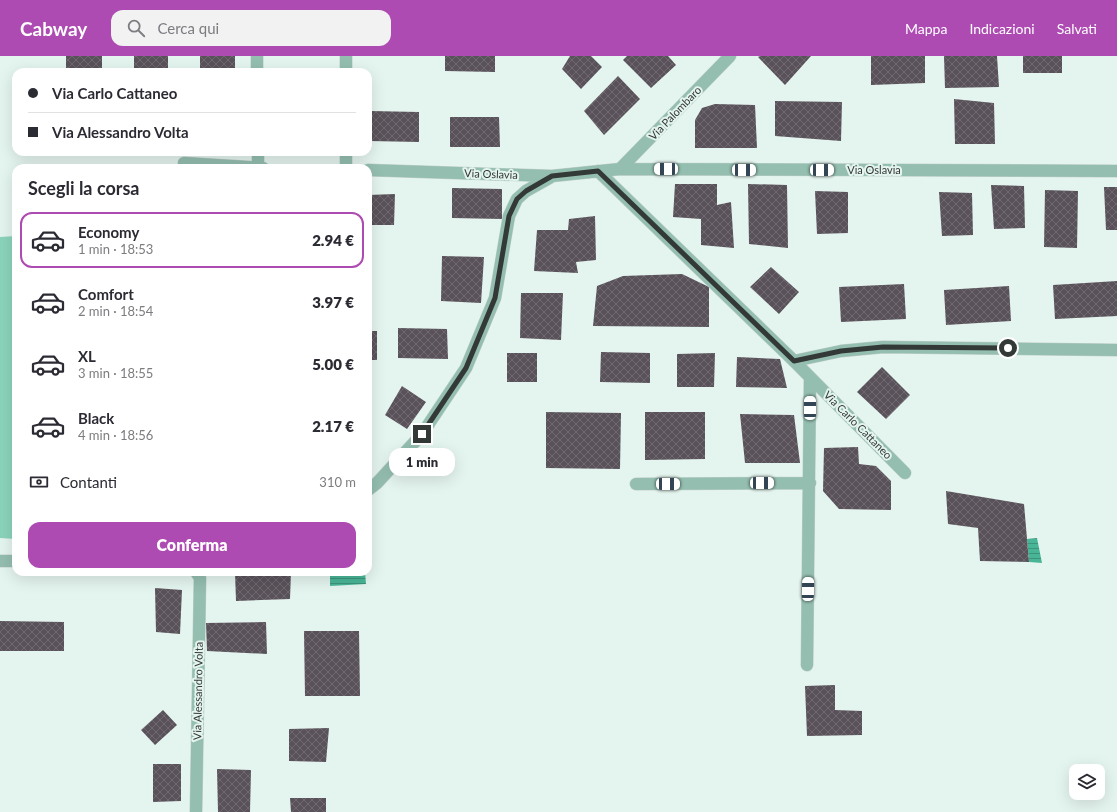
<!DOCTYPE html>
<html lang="it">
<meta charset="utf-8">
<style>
body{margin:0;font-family:Lato,sans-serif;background:#f2f2f3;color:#2b2b33;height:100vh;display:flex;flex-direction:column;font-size:15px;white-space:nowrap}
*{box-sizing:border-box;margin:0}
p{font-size:13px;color:#7c7c81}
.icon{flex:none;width:22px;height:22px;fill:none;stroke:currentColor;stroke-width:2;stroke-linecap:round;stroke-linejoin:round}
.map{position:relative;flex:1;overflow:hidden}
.details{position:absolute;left:12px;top:108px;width:360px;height:412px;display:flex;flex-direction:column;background:#fff;border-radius:12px;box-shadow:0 4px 16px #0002}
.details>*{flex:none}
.top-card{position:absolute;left:12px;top:12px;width:360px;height:88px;border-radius:12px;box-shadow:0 4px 16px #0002;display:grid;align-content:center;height:88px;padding:0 16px;background:#fff}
.controls{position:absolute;left:1069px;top:708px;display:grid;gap:8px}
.controls a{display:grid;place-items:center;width:36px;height:36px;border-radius:8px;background:#fff;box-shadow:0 4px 16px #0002;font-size:20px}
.end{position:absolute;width:18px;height:18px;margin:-9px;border:5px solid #333937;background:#fff;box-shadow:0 0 0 2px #fff}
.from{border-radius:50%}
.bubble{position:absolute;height:28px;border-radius:12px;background:#fff;box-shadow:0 4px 16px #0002;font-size:13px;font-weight:800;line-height:28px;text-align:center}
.car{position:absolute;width:12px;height:24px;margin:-12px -6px;border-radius:5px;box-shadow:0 0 3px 1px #0007;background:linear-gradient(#fff 24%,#345 0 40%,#fff 0 76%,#345 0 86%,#fff 0)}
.top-card b{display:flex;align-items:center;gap:14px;height:38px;font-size:15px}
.top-card b+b{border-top:1px solid #e1e1e2}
.top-card i{width:10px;height:10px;background:#2b2b33}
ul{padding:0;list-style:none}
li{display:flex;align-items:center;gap:12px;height:56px;margin:0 8px 6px;padding:0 8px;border:2px solid transparent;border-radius:12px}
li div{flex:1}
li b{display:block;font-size:15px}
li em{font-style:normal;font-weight:800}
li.selected{border-color:#ad4bb2}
li>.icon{width:36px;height:36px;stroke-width:1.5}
h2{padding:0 16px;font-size:18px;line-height:48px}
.pay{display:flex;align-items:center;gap:10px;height:44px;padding:0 16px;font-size:15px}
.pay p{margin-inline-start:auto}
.button{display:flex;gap:8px;margin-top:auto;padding:8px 16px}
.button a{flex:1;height:46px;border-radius:12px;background:#ad4bb2;color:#fff;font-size:16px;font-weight:800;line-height:46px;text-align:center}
header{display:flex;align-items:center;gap:24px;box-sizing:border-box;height:56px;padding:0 20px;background:#ad4bb2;color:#fff}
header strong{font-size:19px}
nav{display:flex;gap:22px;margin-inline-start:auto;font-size:14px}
.search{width:280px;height:36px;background:#f2f2f3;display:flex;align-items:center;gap:10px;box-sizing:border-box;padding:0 14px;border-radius:12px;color:#7c7c81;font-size:15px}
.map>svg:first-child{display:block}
.grass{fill:#8ad3bb}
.water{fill:url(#water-rules)}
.building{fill:url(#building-cross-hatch)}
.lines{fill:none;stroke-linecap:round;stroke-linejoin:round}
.minor-casing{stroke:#c1cfc9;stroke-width:13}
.minor{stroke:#94beb0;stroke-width:12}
.route{stroke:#333937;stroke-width:5}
.labels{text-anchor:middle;stroke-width:4;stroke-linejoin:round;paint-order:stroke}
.street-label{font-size:11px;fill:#333937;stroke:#e4f4ee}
</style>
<header>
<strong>Cabway</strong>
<div class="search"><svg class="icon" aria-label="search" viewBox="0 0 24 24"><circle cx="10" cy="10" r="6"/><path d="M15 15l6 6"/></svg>Cerca qui</div>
<nav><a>Mappa</a><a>Indicazioni</a><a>Salvati</a></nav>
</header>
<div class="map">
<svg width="1117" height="756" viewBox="0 0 1117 756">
<defs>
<pattern id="water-rules" width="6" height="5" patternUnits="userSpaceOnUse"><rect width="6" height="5" fill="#49b597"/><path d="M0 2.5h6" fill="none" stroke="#3d947c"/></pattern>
<pattern id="building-cross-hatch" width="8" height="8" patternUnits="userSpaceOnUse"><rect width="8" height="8" fill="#5a525a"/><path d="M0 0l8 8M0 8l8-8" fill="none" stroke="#6f696f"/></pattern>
</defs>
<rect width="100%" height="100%" fill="#e4f4ee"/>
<path class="grass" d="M16 180V483L0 482V181Z"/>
<path class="water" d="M1037 482 1042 507 1029 506 1027 483Z
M330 516H365L366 528 330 530Z"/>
<path class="building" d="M66 0H102V16H66Z
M134 0H168V16H134Z
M200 0H235V16H200Z
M445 0H495V16L445 15Z
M570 0H591L602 11 581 33 562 13Z
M627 0H668L676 9 651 32 623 4Z
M760 0H811L785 29 758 1Z
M871 0H925V27L871 29Z
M944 0H997L999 31 945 32Z
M1023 0H1062V17H1023Z
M618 20 640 43 604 79 584 55Z
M954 43 994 47 995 88H955Z
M775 45 842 46 841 85 775 80Z
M715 48 755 49 757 92H695V64L702 52Z
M370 55 419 56V86L369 85Z
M450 61H499L500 91H450Z
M218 96H244V99L218 97Z
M675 128H717V149L731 146 734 192 701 189V163L673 161Z
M748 128 787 129 788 192 749 188Z
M991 129 1024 130 1025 172 994 173Z
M1104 131H1117V174H1106Z
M452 132 502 133V163L452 162Z
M1045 134 1078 135 1077 192 1044 191Z
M815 135 848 136V177L817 178Z
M939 136 972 137 973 179 942 180Z
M395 138 394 169H368V139Z
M595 160 596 204 576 206 578 217 534 215 537 174H568L569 163Z
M442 200 484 201 481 247 441 245Z
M771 211 799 236 779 258 750 231Z
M682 218 709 231V271L593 270 597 230 623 220Z
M1117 225V260L1055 263 1053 229Z
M904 228 906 263 841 266 839 231Z
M1009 230 1011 265 946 269 944 234Z
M521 237H563L561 284 520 282Z
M398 272 447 273 448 303 398 302Z
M368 275H377V304H368Z
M601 296 650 297V327L600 326Z
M507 297H537V326H507Z
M715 297 714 331H677V298Z
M737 301 780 303 787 332 736 331Z
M882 311 910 339 886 363 857 336Z
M402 330 426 346 407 373 385 359Z
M546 356 621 357 620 413 546 412Z
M645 356H705V403L645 404Z
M740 358 794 359 800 407H745Z
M858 391 859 408 876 410 891 425V454L839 453 823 435 824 392Z
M946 435 1024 448 1029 506 980 505 978 472 948 468Z
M235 516H291L290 543 236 545Z
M155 532 182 534 180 578 156 576Z
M0 565 64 566V595H0Z
M266 566 267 598 207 595 206 567Z
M304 575H359L360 640H305Z
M835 629V654L862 655V679L807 680 805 630Z
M163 654 177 669 155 689 141 674Z
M329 672 326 706 289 705V673Z
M153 708H181V745L153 746Z
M217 713 251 714 250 756H218Z
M290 742H326V756H291Z"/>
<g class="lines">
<g class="minor-casing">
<path id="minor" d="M257 0V16
M346 16V0
M258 96V112
M184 107 263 112
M346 112V96
M620 113 730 0
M368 114 552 120 620 113 1117 115
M598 115 794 305 905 417
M794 305 841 295 883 291 1117 294
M636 428 810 427
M368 434 377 427 422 378 466 312 495 242 509 160 517 143 526 135 551 121
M0 505H16
M196 516 200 522 196 756
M807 609 810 322"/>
</g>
<use href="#minor" class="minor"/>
</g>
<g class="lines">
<path class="route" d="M422 378 466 312 495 242 509 160 517 143 526 135 552 120 598 115 794 305 841 295 883 291 1008 292"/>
</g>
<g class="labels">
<g class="street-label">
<text transform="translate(675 57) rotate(-46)" y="4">Via Palombaro</text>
<text x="874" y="118">Via Oslavia</text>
<text transform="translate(491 118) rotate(2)" y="4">Via Oslavia</text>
<text transform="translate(858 369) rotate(45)" y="4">Via Carlo Cattaneo</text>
<text transform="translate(198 635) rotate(-89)" y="4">Via Alessandro Volta</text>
</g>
</g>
</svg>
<div class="controls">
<a><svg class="icon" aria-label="layers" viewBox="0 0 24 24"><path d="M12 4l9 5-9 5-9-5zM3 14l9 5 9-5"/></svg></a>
</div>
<i class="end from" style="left:1008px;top:292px"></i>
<i class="end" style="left:422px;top:378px"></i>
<div class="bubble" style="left:389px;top:392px;width:66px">1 min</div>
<i class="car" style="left:666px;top:113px;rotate:270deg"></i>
<i class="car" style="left:744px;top:114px;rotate:90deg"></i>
<i class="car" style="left:822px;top:114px;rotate:90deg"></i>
<i class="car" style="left:810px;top:352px;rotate:0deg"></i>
<i class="car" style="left:762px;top:427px;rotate:90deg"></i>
<i class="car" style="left:668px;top:428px;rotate:90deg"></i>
<i class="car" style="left:808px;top:533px;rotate:1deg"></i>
<div class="top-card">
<b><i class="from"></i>Via Carlo Cattaneo</b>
<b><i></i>Via Alessandro Volta</b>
</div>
<section class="details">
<h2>Scegli la corsa</h2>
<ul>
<li class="selected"><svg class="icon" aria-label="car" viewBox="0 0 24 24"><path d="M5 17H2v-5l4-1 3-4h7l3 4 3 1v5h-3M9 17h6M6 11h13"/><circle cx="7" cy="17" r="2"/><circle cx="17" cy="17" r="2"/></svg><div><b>Economy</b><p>1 min · 18:53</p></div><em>2.94 €</em></li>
<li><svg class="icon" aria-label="car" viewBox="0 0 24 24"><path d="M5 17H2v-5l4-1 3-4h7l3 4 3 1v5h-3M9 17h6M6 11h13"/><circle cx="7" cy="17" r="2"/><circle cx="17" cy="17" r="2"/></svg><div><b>Comfort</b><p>2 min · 18:54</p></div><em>3.97 €</em></li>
<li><svg class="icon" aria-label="car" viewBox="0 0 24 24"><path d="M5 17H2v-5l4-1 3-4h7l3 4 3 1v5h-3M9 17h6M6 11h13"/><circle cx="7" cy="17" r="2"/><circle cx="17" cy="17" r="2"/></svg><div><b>XL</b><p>3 min · 18:55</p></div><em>5.00 €</em></li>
<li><svg class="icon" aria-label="car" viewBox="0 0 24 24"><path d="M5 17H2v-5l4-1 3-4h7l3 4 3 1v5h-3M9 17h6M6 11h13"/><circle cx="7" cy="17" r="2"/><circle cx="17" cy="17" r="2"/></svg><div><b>Black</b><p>4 min · 18:56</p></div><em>2.17 €</em></li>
</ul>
<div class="pay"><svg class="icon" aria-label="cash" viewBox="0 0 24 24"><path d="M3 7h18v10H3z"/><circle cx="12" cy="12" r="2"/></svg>Contanti<p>310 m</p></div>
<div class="button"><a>Conferma</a></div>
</section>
</div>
